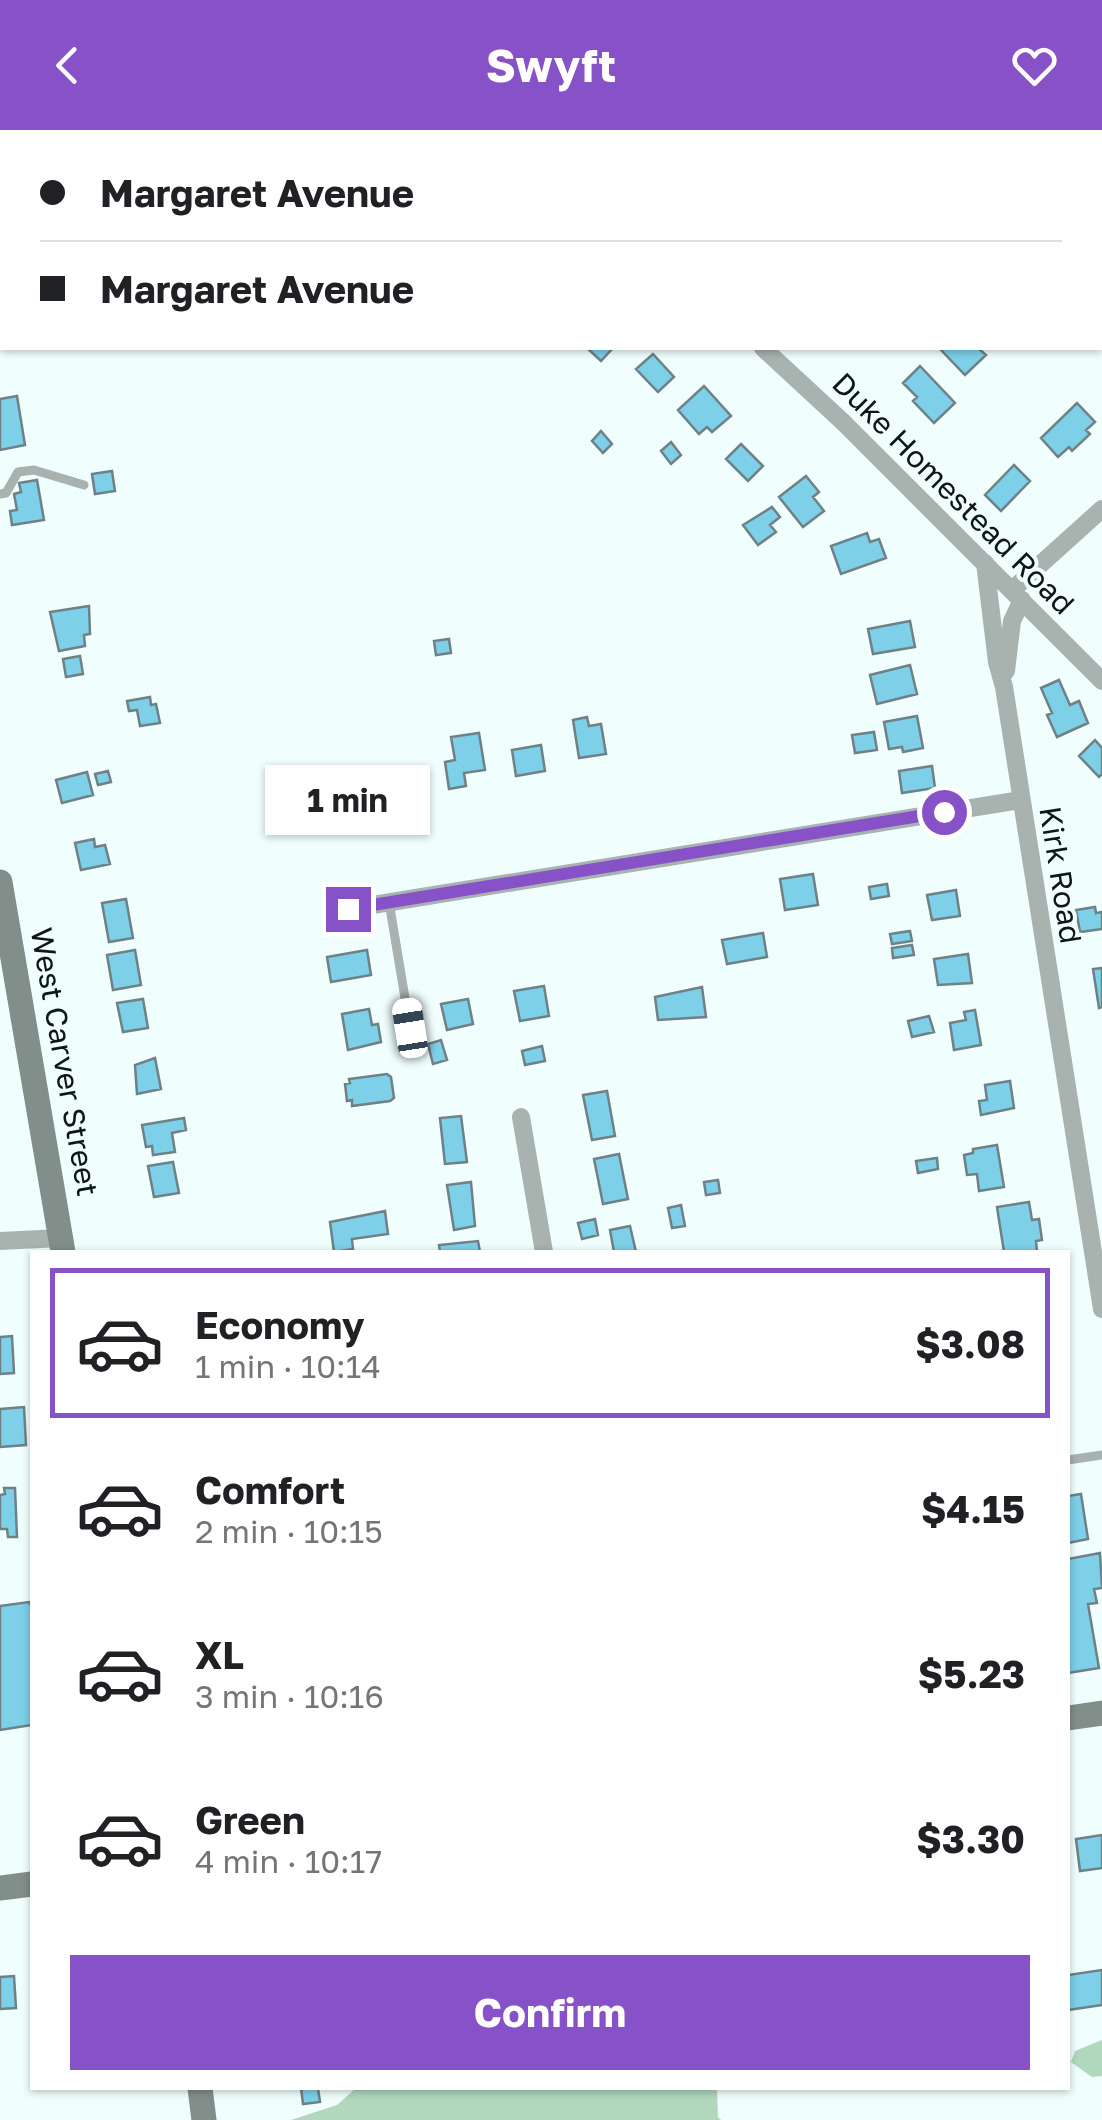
<!DOCTYPE html>
<meta charset="utf-8">
<style>
body{margin:0;font-family:"Golos Text",sans-serif;background:#f2f2f2;color:#202124;height:100vh;display:flex;flex-direction:column;font-size:38px;white-space:nowrap}
*{box-sizing:border-box;margin:0}
p{font-size:32px;color:#757577}
.icon{flex:none;width:55px;height:55px;fill:none;stroke:currentColor;stroke-width:2;stroke-linecap:round;stroke-linejoin:round}
.map{position:relative;flex:1;overflow:hidden}
.details{position:absolute;left:30px;top:1120px;width:1040px;height:840px;display:flex;flex-direction:column;background:#fff;border-radius:0px;box-shadow:0 2px 8px #0004}
.details>*{flex:none}
.hud{position:absolute;left:0px;top:0px;width:1102px;height:220px;box-shadow:0 2px 8px #0004;display:grid;align-content:center;height:220px;padding:0 40px;background:#fff}
.end{position:absolute;width:45px;height:45px;margin:-22px;border:12px solid #8751c8;background:#fff;box-shadow:0 0 0 5px #fff}
.from{border-radius:50%}
.bubble{position:absolute;height:70px;border-radius:0px;background:#fff;box-shadow:0 2px 8px #0004;font-size:32px;font-weight:700;line-height:70px;text-align:center}
.car{position:absolute;width:30px;height:60px;margin:-30px -15px;border-radius:12px;box-shadow:0 0 8px 2px #0007;background:linear-gradient(#fff 24%,#345 0 40%,#fff 0 76%,#345 0 86%,#fff 0)}
.hud b{display:flex;align-items:center;gap:35px;height:95px;font-size:38px}
.hud b+b{border-top:2px solid #e0e0e0}
.hud i{width:25px;height:25px;background:#202124}
ul{padding:18px 0 0;list-style:none}
li{display:flex;align-items:center;gap:30px;height:150px;margin:0 20px 15px;padding:0 20px;border:5px solid transparent;border-radius:0px}
li div{flex:1}
li b{display:block;font-size:38px}
li em{font-style:normal;font-weight:700}
li.active{border-color:#8751c8}
li>.icon{width:90px;height:90px;stroke-width:1.5}
.action{display:flex;gap:20px;margin-top:auto;padding:20px 40px}
.action a{flex:1;height:115px;border-radius:0px;background:#8751c8;color:#fff;font-size:40px;font-weight:700;line-height:115px;text-align:center}
header{display:flex;justify-content:space-between;align-items:center;height:130px;padding:0 40px;background:#8751c8;color:#fff;font-size:45px;font-weight:700}
.map>svg:first-child{display:block}
.green{fill:#b1d7bd}
.building{fill:#7dd0e8;stroke:#6e8187;stroke-width:2.5}
.lines{fill:none;stroke-linecap:round;stroke-linejoin:round}
.lane{stroke:#a8b2af;stroke-width:9}
.street{stroke:#a8b2af;stroke-width:18}
.secondary{stroke:#818e8a;stroke-width:25}
.route{stroke:#8751c8;stroke-width:12}
.labels{text-anchor:middle;stroke-width:8;stroke-linejoin:round;paint-order:stroke}
.street-label{font-size:30px;fill:#0e1616;stroke:#f0fefe}
</style>
<header><svg class="icon" aria-label="back" viewBox="0 0 24 24"><path d="M15 5l-7 7 7 7"/></svg>Swyft<svg class="icon" aria-label="heart" viewBox="0 0 24 24"><path d="M12 20l-8-8c-3-5 5-10 8-4 3-6 11-1 8 4z"/></svg></header>
<div class="map">
<svg width="1102" height="1990" viewBox="0 0 1102 1990">
<rect width="100%" height="100%" fill="#f0fefe"/>
<path class="green" d="M1102 1910V1946L1092 1947 1071 1932 1075 1921Z
M356 1958H717L718 1987 721 1990H291L337 1975Z"/>
<path class="building" d="M587 218H613L601 231Z
M978 218 986 225 965 245 940 219Z
M653 224 674 247 658 262 636 239Z
M920 236 955 273 934 293 913 271 917 267 903 253Z
M704 256 731 286 712 302 707 297 699 304 678 280Z
M17 266 25 315 0 320V269Z
M1077 273 1095 292 1086 300 1090 304 1072 321 1069 317 1058 327 1041 308Z
M601 301 612 314 603 323 592 311Z
M671 312 681 325 671 334 661 321Z
M741 314 763 336 748 351 726 329Z
M1014 335 1030 351 1001 381 985 365Z
M112 341 115 361 95 364 92 344Z
M806 346 819 362 813 367 824 381 803 397 779 367Z
M37 350 44 390 12 395 10 381 17 380 14 364 21 362 19 353Z
M772 377 780 387 770 395 776 402 758 415 743 395Z
M867 403 870 412 879 409 886 428 841 444 831 416Z
M89 476 90 504 84 505 85 516 59 521 50 482Z
M910 491 915 517 873 524 868 499Z
M449 509 451 523 436 525 434 511Z
M80 526 83 544 66 547 63 529Z
M910 535 917 564 877 574 870 545Z
M1059 550 1070 575 1079 571 1088 593 1057 607 1047 585 1052 583 1041 558Z
M150 567 151 575 156 574 160 593 140 596 137 580 129 581 127 571Z
M917 586 923 618 903 622 902 617 889 619 884 592Z
M587 587 589 596 601 594 606 624 579 628 573 590Z
M874 602 877 620 855 623 852 605Z
M479 603 485 640 464 643 466 656 449 659 445 632 455 630 451 607Z
M1095 610 1102 618V644L1099 647 1079 626Z
M541 615 545 641 516 646 512 620Z
M932 636 935 658 902 663 899 641Z
M108 641 111 652 98 655 95 644Z
M87 642 93 665 62 673 56 650Z
M94 709 95 717 105 715 110 734 81 740 75 713Z
M813 744 818 775 785 780 780 749Z
M887 754 889 766 871 769 869 757Z
M956 760 960 786 932 790 927 765Z
M126 769 133 808 109 812 102 773Z
M1095 777 1096 783 1102 782V799L1080 802 1076 780Z
M910 801 912 811 892 814 890 804Z
M763 803 767 827 727 834 722 810Z
M912 815 914 825 893 828 892 818Z
M135 820 141 855 113 860 107 825Z
M367 820 371 845 331 852 327 827Z
M968 824 972 853 938 855 934 829Z
M1102 838V877L1099 878 1093 839Z
M544 856 549 886 520 891 514 861Z
M702 857 706 887 658 890 655 867Z
M143 869 148 898 123 902 117 873Z
M468 869 473 894 447 900 441 874Z
M369 879 372 895 378 894 381 912 348 920 342 884Z
M975 880 981 915 954 920 950 893 966 890 964 882Z
M929 886 934 902 912 907 908 891Z
M441 910 447 930 433 934 428 914Z
M542 916 545 931 525 935 522 921Z
M155 928 161 959 137 964 135 935Z
M387 944 391 947 394 968 390 971 352 976V970L347 971 345 954 350 953 349 949Z
M1010 951 1014 978 981 985 979 971 987 970 985 955Z
M607 961 615 1006 592 1010 583 965Z
M461 986 467 1032 445 1034 440 988Z
M184 988 186 1000 172 1003 175 1022 153 1025 152 1016 146 1017 142 995Z
M997 1015 1004 1057 979 1061 977 1044 967 1045 964 1025 973 1023V1019Z
M619 1024 628 1069 603 1074 594 1029Z
M937 1028 938 1039 918 1043 916 1031Z
M173 1032 179 1063 154 1067 148 1036Z
M718 1050 720 1063 706 1065 704 1052Z
M471 1052 475 1096 454 1100 447 1055Z
M1029 1072 1032 1090 1039 1089 1042 1110 1036 1111 1037 1122H1004L997 1077Z
M681 1075 685 1096 672 1098 668 1078Z
M385 1081 388 1104 352 1109 353 1119 334 1122 330 1092Z
M595 1089 598 1105 582 1109 578 1093Z
M630 1096 636 1122H614L610 1100Z
M478 1111 480 1122H440L439 1115Z
M12 1206 14 1243 0 1244V1207Z
M24 1277 26 1315 0 1317V1279Z
M4 1358H15L17 1407H8L7 1399H0V1365L5 1364Z
M1081 1364 1088 1409 1068 1413V1366Z
M1100 1423 1102 1458 1094 1459 1097 1473 1088 1474 1099 1538 1068 1543V1429Z
M29 1472 32 1478V1595L0 1600V1476Z
M1102 1705V1738L1080 1741 1076 1709Z
M1102 1840V1875L1068 1880V1845Z
M14 1846 16 1878 0 1879V1847Z
M301 1958H318L320 1972 303 1974Z"/>
<g class="lines">
<path class="lane" d="M0 364 6 363 18 342 34 340 84 355
M389 772 410 898
M1068 1330 1102 1325"/>
<path class="street" d="M537 0 539 2
M763 218 843 292 1102 551
M985 433 997 532 1004 557 1102 1179
M1012 460 1102 379
M1006 541 1012 491 1022 470
M348 779 1020 670
M521 987 544 1122
M0 1111 61 1108"/>
<path class="secondary" d="M0 752 63 1122
M1068 1588 1102 1583
M0 1758 32 1754
M200 1958 204 1990"/>
</g>
<g class="lines">
<path class="route" d="M348 779 944 682"/>
</g>
<g class="labels">
<g class="street-label">
<text transform="translate(953 364) rotate(45)" y="10">Duke Homestead Road</text>
<text transform="translate(1060 745) rotate(81)" y="10">Kirk Road</text>
<text transform="translate(64 932) rotate(80)" y="10">West Carver Street</text>
</g>
</g>
</svg>
<i class="end from" style="left:944px;top:682px"></i>
<i class="end" style="left:348px;top:779px"></i>
<div class="bubble" style="left:265px;top:635px;width:165px">1 min</div>
<i class="car" style="left:410px;top:898px;rotate:351deg"></i>
<div class="hud">
<b><i class="from"></i>Margaret Avenue</b>
<b><i></i>Margaret Avenue</b>
</div>
<section class="details">
<ul>
<li class="active"><svg class="icon" aria-label="car" viewBox="0 0 24 24"><path d="M5 17H2v-5l4-1 3-4h7l3 4 3 1v5h-3M9 17h6M6 11h13"/><circle cx="7" cy="17" r="2"/><circle cx="17" cy="17" r="2"/></svg><div><b>Economy</b><p>1 min · 10:14</p></div><em>$3.08</em></li>
<li><svg class="icon" aria-label="car" viewBox="0 0 24 24"><path d="M5 17H2v-5l4-1 3-4h7l3 4 3 1v5h-3M9 17h6M6 11h13"/><circle cx="7" cy="17" r="2"/><circle cx="17" cy="17" r="2"/></svg><div><b>Comfort</b><p>2 min · 10:15</p></div><em>$4.15</em></li>
<li><svg class="icon" aria-label="car" viewBox="0 0 24 24"><path d="M5 17H2v-5l4-1 3-4h7l3 4 3 1v5h-3M9 17h6M6 11h13"/><circle cx="7" cy="17" r="2"/><circle cx="17" cy="17" r="2"/></svg><div><b>XL</b><p>3 min · 10:16</p></div><em>$5.23</em></li>
<li><svg class="icon" aria-label="car" viewBox="0 0 24 24"><path d="M5 17H2v-5l4-1 3-4h7l3 4 3 1v5h-3M9 17h6M6 11h13"/><circle cx="7" cy="17" r="2"/><circle cx="17" cy="17" r="2"/></svg><div><b>Green</b><p>4 min · 10:17</p></div><em>$3.30</em></li>
</ul>
<div class="action"><a>Confirm</a></div>
</section>
</div>
